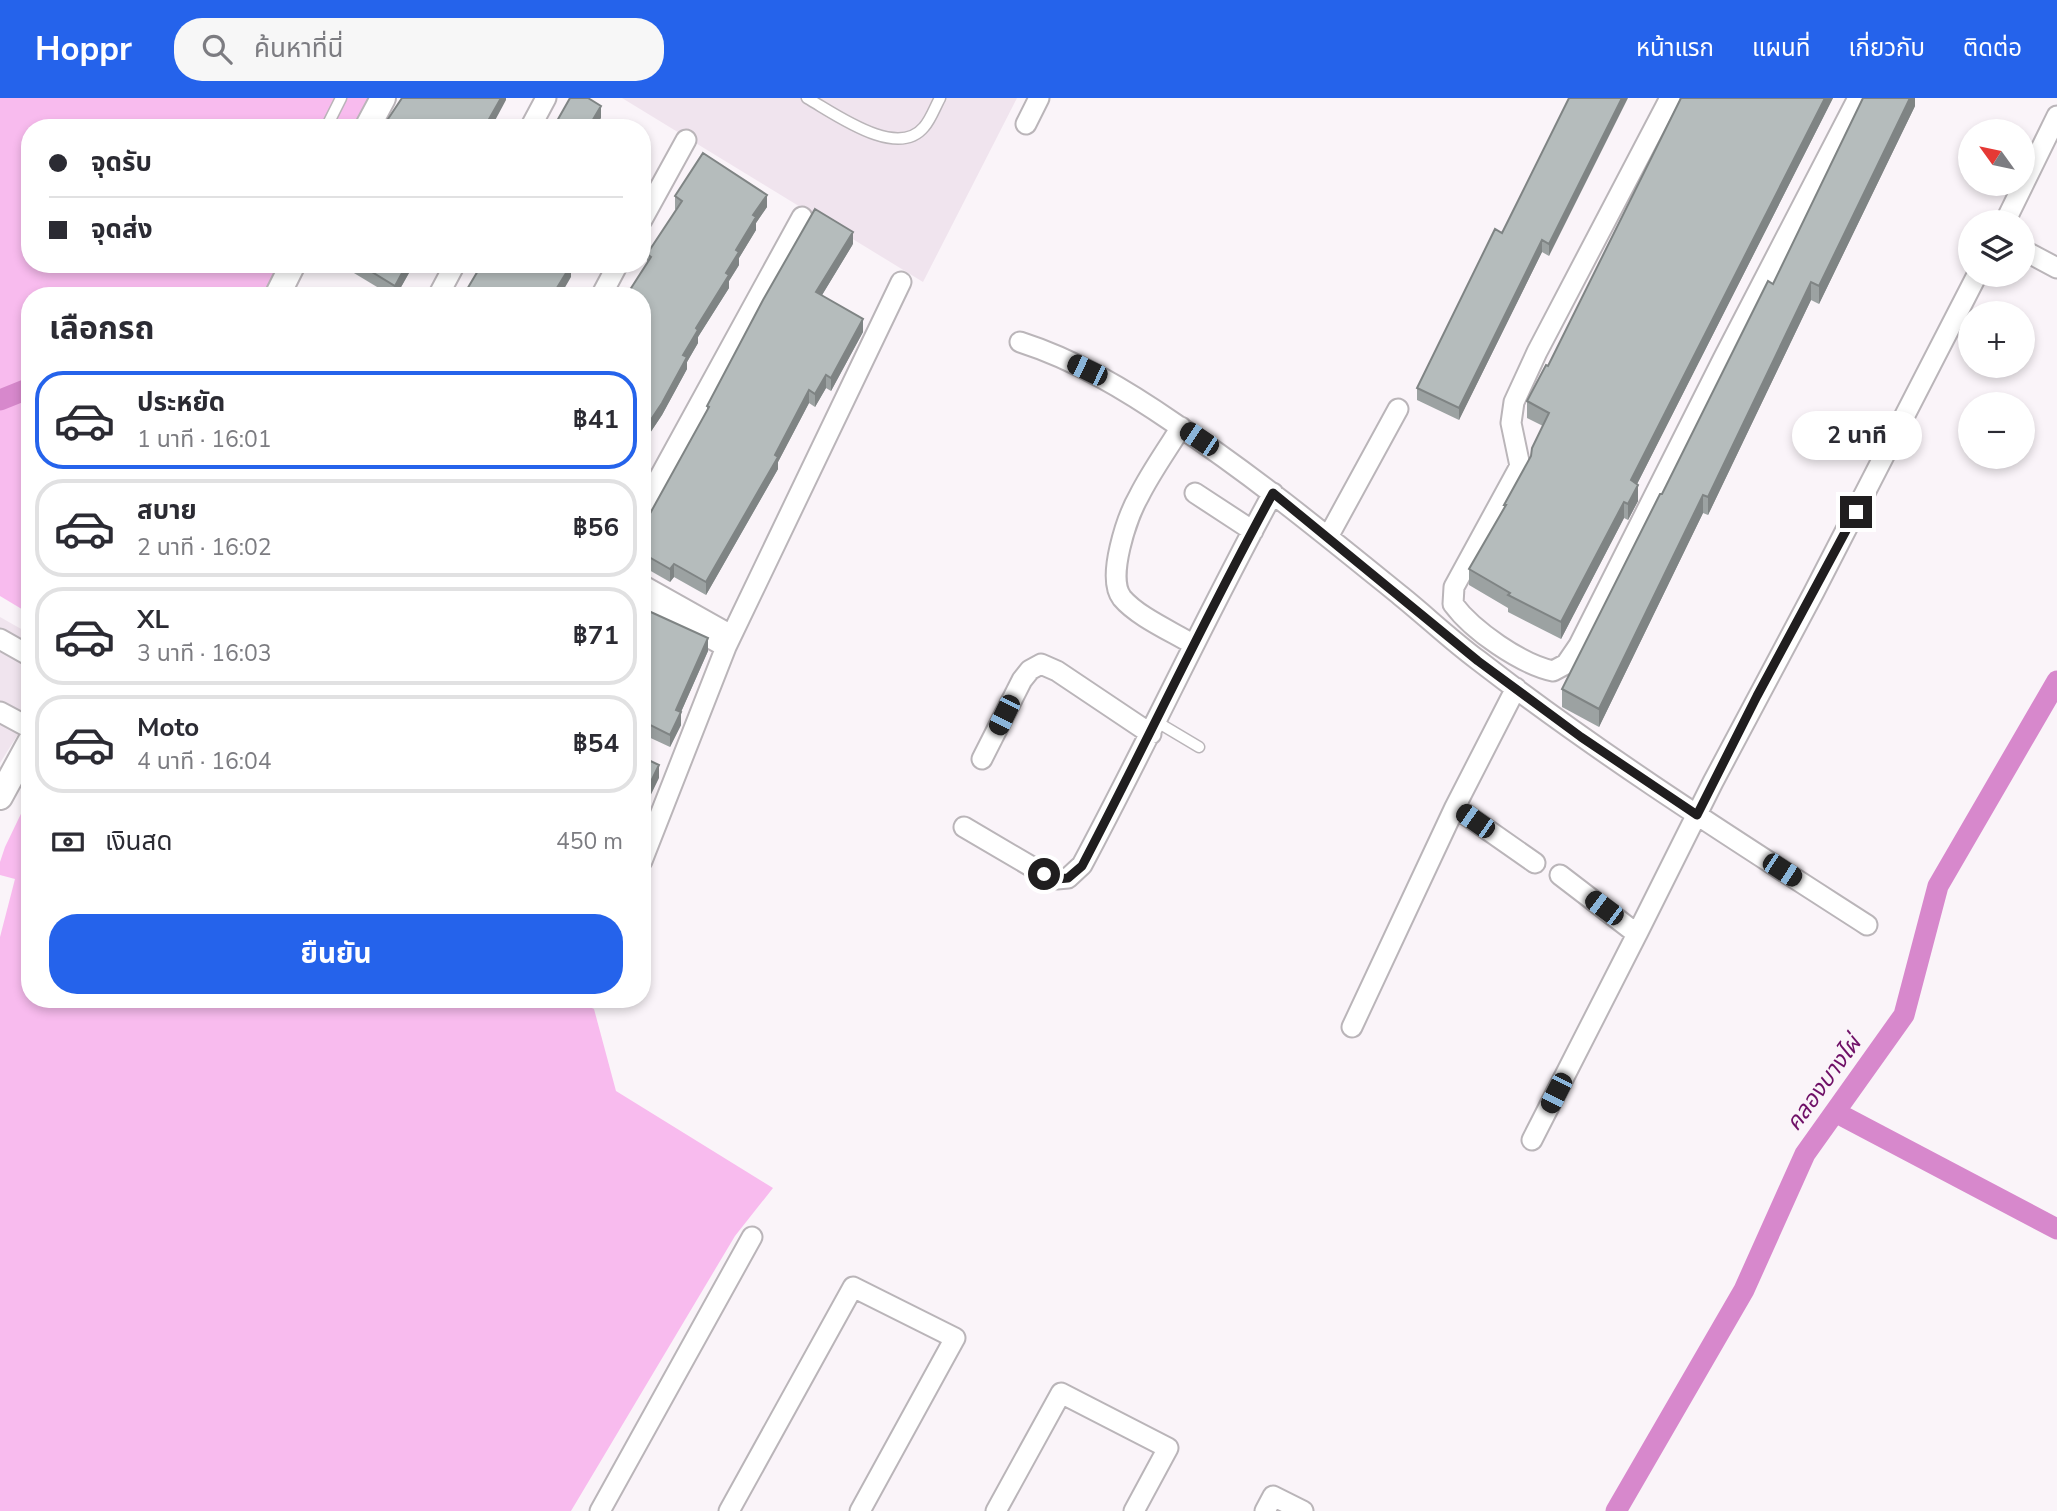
<!DOCTYPE html>
<html lang="th">
<meta charset="utf-8">
<style>
body{margin:0;font-family:"Nunito Sans","Noto Sans Thai",sans-serif;background:#f7f7f7;color:#2b2b33;height:100vh;display:flex;flex-direction:column;font-size:26px;white-space:nowrap}
*{box-sizing:border-box;margin:0}
p{font-size:23px;color:#7c7c81}
.icon{flex:none;width:38px;height:38px;fill:none;stroke:currentColor;stroke-width:2;stroke-linecap:round;stroke-linejoin:round}
.map{position:relative;flex:1;overflow:hidden}
.drawer{position:absolute;left:21px;top:189px;width:630px;height:721px;display:flex;flex-direction:column;background:#fff;border-radius:28px;box-shadow:0 4px 10px #0003}
.drawer>*{flex:none}
.banner{position:absolute;left:21px;top:21px;width:630px;height:154px;border-radius:28px;box-shadow:0 4px 10px #0003;display:grid;align-content:center;height:154px;padding:0 28px;background:#fff}
.needle{width:46px;rotate:303deg}
.fabs{position:absolute;left:1958px;top:21px;display:grid;gap:14px}
.fabs a{display:grid;place-items:center;width:77px;height:77px;border-radius:50%;background:#fff;box-shadow:0 4px 10px #0003;font-size:35px}
.end{position:absolute;width:32px;height:32px;margin:-16px;border:9px solid #201e1f;background:#fff;box-shadow:0 0 0 4px #fff}
.from{border-radius:50%}
.bubble{position:absolute;height:49px;border-radius:24px;background:#fff;box-shadow:0 4px 10px #0003;font-size:23px;font-weight:700;line-height:49px;text-align:center}
.car{position:absolute;width:21px;height:42px;margin:-21px -10px;border-radius:9px;box-shadow:0 0 5px 2px #0007;background:linear-gradient(#222 24%,#8ab4d8 0 40%,#222 0 76%,#8ab4d8 0 86%,#222 0)}
.banner b{display:flex;align-items:center;gap:24px;height:66px;font-size:26px}
.banner b+b{border-top:2px solid #e1e1e2}
.banner i{width:18px;height:18px;background:#2b2b33}
ul{padding:0;list-style:none}
li{display:flex;align-items:center;gap:21px;height:98px;margin:0 14px 10px;padding:0 14px;border:4px solid #e1e1e2;border-radius:28px}
li div{flex:1}
li b{display:block;font-size:26px}
li em{font-style:normal;font-weight:700}
li.on{border-color:#2563eb}
li>.icon{width:63px;height:63px;stroke-width:1.5}
h2{padding:0 28px;font-size:32px;line-height:84px}
.pay{display:flex;align-items:center;gap:18px;height:77px;padding:0 28px;font-size:26px}
.pay p{margin-inline-start:auto}
.primary-button{display:flex;gap:14px;margin-top:auto;padding:14px 28px}
.primary-button a{flex:1;height:80px;border-radius:28px;background:#2563eb;color:#fff;font-size:28px;font-weight:700;line-height:80px;text-align:center}
header{display:flex;align-items:center;gap:42px;box-sizing:border-box;height:98px;padding:0 35px;background:#2563eb;color:#fff}
header strong{font-size:33px}
nav{display:flex;gap:38px;margin-inline-start:auto;font-size:24px}
.search{width:490px;height:63px;background:#f7f7f7;display:flex;align-items:center;gap:18px;box-sizing:border-box;padding:0 24px;border-radius:28px;color:#7c7c81;font-size:26px}
.map>svg:first-child{display:block}
.built{fill:#f0e4ee}
.green{fill:#f8bbee}
.lines{fill:none;stroke-linecap:round;stroke-linejoin:round}
.canal{stroke:#d788cc;stroke-width:21}
.service-casing{stroke:#bab5b9;stroke-width:13}
.minor-casing{stroke:#bab5b9;stroke-width:23}
.tertiary-casing{stroke:#bab5b9;stroke-width:28}
.service{stroke:#fff;stroke-width:10}
.minor{stroke:#fff;stroke-width:19}
.tertiary{stroke:#fff;stroke-width:24}
.wall{fill:#9ca2a2}
.shaded-wall{fill:#7f8484}
.building{fill:#b5bcbc;stroke:#7f8484;stroke-width:2}
.route{stroke:#201e1f;stroke-width:9}
.labels{text-anchor:middle;stroke-width:7;stroke-linejoin:round;paint-order:stroke}
.water-label{font-size:23px;font-style:italic;fill:#6f1067;stroke:#faf4f9}
</style>
<header>
<strong>Hoppr</strong>
<div class="search"><svg class="icon" aria-label="search" viewBox="0 0 24 24"><circle cx="10" cy="10" r="6"/><path d="M15 15l6 6"/></svg>ค้นหาที่นี่</div>
<nav><a>หน้าแรก</a><a>แผนที่</a><a>เกี่ยวกับ</a><a>ติดต่อ</a></nav>
</header>
<div class="map">
<svg width="2057" height="1413" viewBox="0 0 2057 1413">
<rect width="100%" height="100%" fill="#faf4f9"/>
<path class="built" d="M622 0H1017L923 184Z
M0 519 30 536V617L0 665Z"/>
<path class="green" d="M0 0H372L355 30H30V166H281L263 198H30V516L0 498Z
M30 697V901H573L594 911 616 993 773 1090 735 1138 571 1413H0V839L15 781 0 777V764L5 749Z"/>
<g class="lines">
<path class="canal" d="M0 302 30 290
M1835 1014 2057 1131
M1616 1413 1744 1192 1805 1056 1904 917 1938 788 2057 583"/>
<g class="service-casing">
<path id="service" d="M807 0C834 15 897 62 924 29 931 21 935 9 940 0
M326 30 341 0
M1157 624 1199 649"/>
</g>
<g class="minor-casing">
<path id="minor" d="M1670 0 1537 254 1514 304 1511 325 1520 368 1454 489 1453 506C1473 533 1521 566 1553 573L1566 566 1579 547 1723 261 1858 0
M1026 26 1039 0
M530 30 546 0
M642 122 686 42
M2005 124 2057 18
M2023 152 2057 170
M438 198 455 166
M601 198 618 166
M1020 244C1076 262 1126 292 1174 325 1254 378 1327 438 1401 498 1427 519 1451 542 1478 562 1602 658 1735 742 1867 827
M1181 329C1167 352 1151 374 1139 398 1127 419 1106 480 1122 500 1138 519 1173 534 1194 547
M1195 395 1253 433
M642 411 802 119
M1328 439 1398 311
M642 487 731 537
M642 503 726 549
M0 541 30 558
M0 614 30 630
M982 661 1022 582 1030 572 1041 566 1057 573 1151 636
M1455 709 1535 765
M964 729 1044 776 1057 781 1068 780 1082 767C1148 644 1206 517 1273 395
M642 763 726 549 901 184
M1560 777 1637 836 1713 684 1814 494 1977 177
M1352 929 1455 709 1516 590
M1532 1042 1637 836
M600 1413 752 1139
M729 1413 853 1189 955 1240 860 1413
M996 1413 1061 1295 1168 1350 1134 1413
M1265 1413 1273 1398 1303 1413"/>
</g>
<g class="tertiary-casing">
<path id="tertiary" d="M367 30 383 0
M277 198 293 166
M0 699 30 644"/>
</g>
<use href="#service" class="service"/>
<use href="#minor" class="minor"/>
<use href="#tertiary" class="tertiary"/>
</g>
<path class="wall" d="M1569 0 1549 158 1542 154 1459 322 1417 302V290L1502 135Z
M1681 0H1833L1637 386 1638 403 1628 422 1624 420 1561 541 1508 514V510L1469 487V471L1504 410V407L1531 358 1543 328 1527 320V303L1548 268Z
M1915 0V8L1819 206 1811 202 1708 417 1703 415 1599 629 1562 609V591L1662 396 1773 186Z
M675 98 767 109 756 125V132L739 160V167L729 183V190L698 239V245L687 264V271L662 317 642 347V198L647 165V156L676 112 675 111Z
M853 146 822 197 863 234 831 293 826 290 815 309 809 305 778 364V371L706 497 674 479 670 484 642 468V430L707 313V308Z
M339 166H414L396 198H392Z
M642 510 708 553 681 614V627L670 649 642 636Z"/>
<path class="shaded-wall" d="M501 0H506V2L491 30H484Z
M1622 0H1628L1549 158V146Z
M1825 0H1833L1631 398V382Z
M1910 0H1915V8L1819 206V188Z
M601 8V20L595 30H588Z
M767 97V109L756 125V132L739 160V167L729 183V190L698 239V245L687 264V271L662 317 642 347V335L696 230 726 175 736 152 753 117Z
M853 134V146L816 207V194Z
M1542 142V154L1459 322V310Z
M407 166H414L396 198H395V188Z
M567 166H574L571 171V179L560 198H552Z
M1811 184V202L1708 417V399Z
M863 221V234L831 293V280Z
M826 277V290L815 309V296Z
M809 292V305L778 364V371L706 497V484Z
M1638 387V403L1628 422V406Z
M1703 397V415L1599 629V611Z
M1624 404V420L1561 541V524Z
M674 466V479L670 484V471Z
M708 540V553L681 614V627L670 649V637L676 612Z
M659 667V680L642 715V702Z"/>
<path class="building" d="M402 0H501L484 30H382Z
M570 0H588L601 8 588 30H553Z
M1569 0H1622L1549 146 1542 142 1459 310 1417 290 1495 131 1502 135Z
M1681 0H1825L1631 382 1638 387 1628 406 1624 404 1561 524 1508 497 1510 495 1469 471 1506 407H1504L1531 358 1532 350 1549 315 1527 303 1546 267 1548 268Z
M1863 0H1910L1819 188 1811 184 1708 399 1703 397 1599 611 1562 591 1660 396H1662L1768 183 1773 186Z
M703 55 767 97 753 117 756 119 736 152 739 154 726 175 729 177 696 230 698 232 683 257 687 259 662 305 642 335V198H626L651 159 647 156 682 103 675 98Z
M815 111 853 134 816 194 863 221 831 280 826 277 815 296 809 292 775 357 778 359 706 484 674 466 670 471 642 455V430L709 309 707 308 763 202Z
M359 166H407L395 188Z
M482 166H569L571 167 552 198H463Z
M642 510 708 540 676 612 681 614 670 637 642 623Z
M642 659 659 667 642 702Z"/>
<g class="lines">
<path class="route" d="M1044 776 1057 781 1068 780 1082 768C1147 644 1206 517 1273 395L1478 563 1581 639 1697 717 1757 598 1856 414"/>
</g>
<g class="labels">
<g class="water-label">
<text transform="translate(1823 985) rotate(-54)" y="8">คลองบางไผ่</text>
</g>
</g>
</svg>
<div class="fabs">
<a><svg class="needle" viewBox="-14 -14 28 28"><path d="M0-13l5 13h-10z" fill="#e53935"/><path d="M0 13l5-13h-10z" fill="#7c7c81"/></svg></a>
<a><svg class="icon" aria-label="layers" viewBox="0 0 24 24"><path d="M12 4l9 5-9 5-9-5zM3 14l9 5 9-5"/></svg></a>
<a>+</a>
<a>−</a>
</div>
<i class="end from" style="left:1044px;top:776px"></i>
<i class="end" style="left:1856px;top:414px"></i>
<div class="bubble" style="left:1792px;top:313px;width:130px">2 นาที</div>
<i class="car" style="left:1087px;top:272px;rotate:296deg"></i>
<i class="car" style="left:1199px;top:341px;rotate:304deg"></i>
<i class="car" style="left:1004px;top:617px;rotate:206deg"></i>
<i class="car" style="left:1475px;top:723px;rotate:305deg"></i>
<i class="car" style="left:1782px;top:772px;rotate:123deg"></i>
<i class="car" style="left:1604px;top:810px;rotate:307deg"></i>
<i class="car" style="left:1556px;top:995px;rotate:207deg"></i>
<div class="banner">
<b><i class="from"></i>จุดรับ</b>
<b><i></i>จุดส่ง</b>
</div>
<section class="drawer">
<h2>เลือกรถ</h2>
<ul>
<li class="on"><svg class="icon" aria-label="car" viewBox="0 0 24 24"><path d="M5 17H2v-5l4-1 3-4h7l3 4 3 1v5h-3M9 17h6M6 11h13"/><circle cx="7" cy="17" r="2"/><circle cx="17" cy="17" r="2"/></svg><div><b>ประหยัด</b><p>1 นาที · 16:01</p></div><em>฿41</em></li>
<li><svg class="icon" aria-label="car" viewBox="0 0 24 24"><path d="M5 17H2v-5l4-1 3-4h7l3 4 3 1v5h-3M9 17h6M6 11h13"/><circle cx="7" cy="17" r="2"/><circle cx="17" cy="17" r="2"/></svg><div><b>สบาย</b><p>2 นาที · 16:02</p></div><em>฿56</em></li>
<li><svg class="icon" aria-label="car" viewBox="0 0 24 24"><path d="M5 17H2v-5l4-1 3-4h7l3 4 3 1v5h-3M9 17h6M6 11h13"/><circle cx="7" cy="17" r="2"/><circle cx="17" cy="17" r="2"/></svg><div><b>XL</b><p>3 นาที · 16:03</p></div><em>฿71</em></li>
<li><svg class="icon" aria-label="car" viewBox="0 0 24 24"><path d="M5 17H2v-5l4-1 3-4h7l3 4 3 1v5h-3M9 17h6M6 11h13"/><circle cx="7" cy="17" r="2"/><circle cx="17" cy="17" r="2"/></svg><div><b>Moto</b><p>4 นาที · 16:04</p></div><em>฿54</em></li>
</ul>
<div class="pay"><svg class="icon" aria-label="cash" viewBox="0 0 24 24"><path d="M3 7h18v10H3z"/><circle cx="12" cy="12" r="2"/></svg>เงินสด<p>450 m</p></div>
<div class="primary-button"><a>ยืนยัน</a></div>
</section>
</div>
